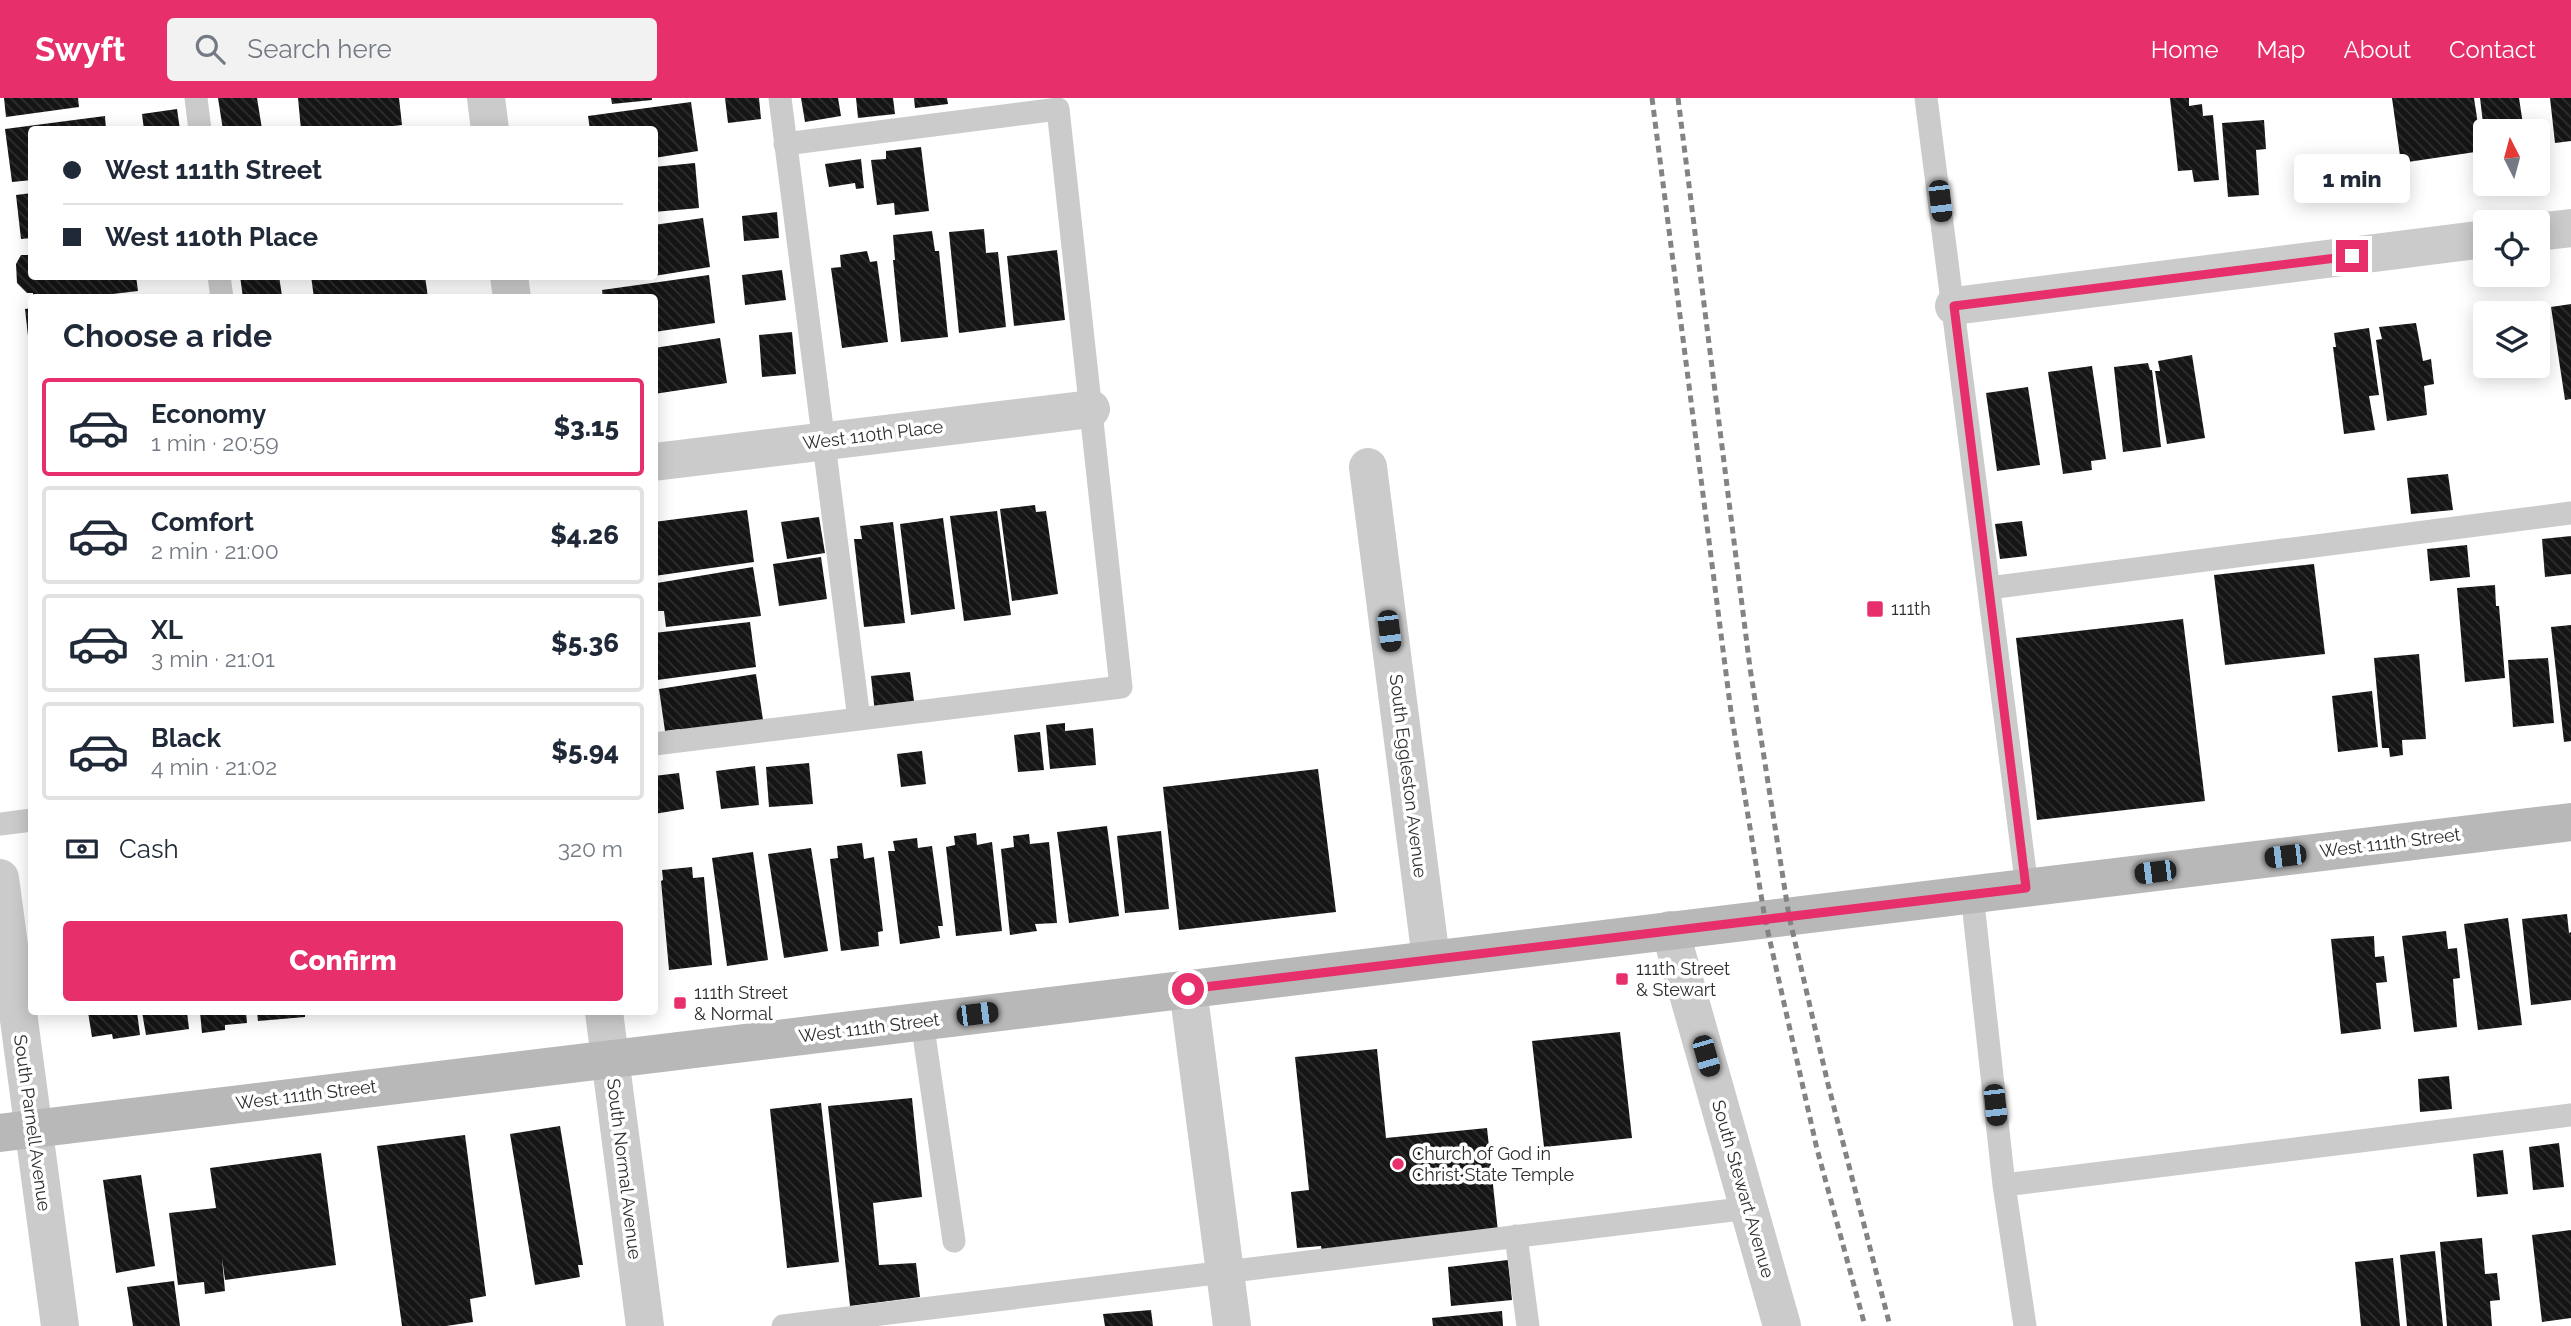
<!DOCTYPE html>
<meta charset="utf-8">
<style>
body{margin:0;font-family:Raleway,sans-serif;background:#f2f2f3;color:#1f2937;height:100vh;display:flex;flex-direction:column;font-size:26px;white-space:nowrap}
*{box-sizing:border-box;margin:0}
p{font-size:23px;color:#747a83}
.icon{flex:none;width:38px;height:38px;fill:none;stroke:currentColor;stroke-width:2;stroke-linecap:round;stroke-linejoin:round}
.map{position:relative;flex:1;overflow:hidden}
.sheet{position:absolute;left:28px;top:196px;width:630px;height:721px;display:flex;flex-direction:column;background:#fff;border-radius:7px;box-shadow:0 4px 18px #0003}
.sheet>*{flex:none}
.banner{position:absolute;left:28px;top:28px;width:630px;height:154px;border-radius:7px;box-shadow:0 4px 18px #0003;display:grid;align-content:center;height:154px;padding:0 35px;background:#fff}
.needle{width:46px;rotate:354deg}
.tools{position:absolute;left:2473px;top:21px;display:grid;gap:14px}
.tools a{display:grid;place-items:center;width:77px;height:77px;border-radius:7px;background:#fff;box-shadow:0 4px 18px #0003;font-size:35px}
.end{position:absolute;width:32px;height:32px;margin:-16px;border:9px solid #e62f6b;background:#fff;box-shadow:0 0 0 4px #fff}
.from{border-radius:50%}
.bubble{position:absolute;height:49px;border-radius:7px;background:#fff;box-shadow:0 4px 18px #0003;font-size:23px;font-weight:800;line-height:49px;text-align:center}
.car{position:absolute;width:21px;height:42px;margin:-21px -10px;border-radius:9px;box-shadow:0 0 5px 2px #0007;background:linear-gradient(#222 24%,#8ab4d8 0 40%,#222 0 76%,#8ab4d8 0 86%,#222 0)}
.banner b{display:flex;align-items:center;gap:24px;height:66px;font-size:26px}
.banner b+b{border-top:2px solid #e0e1e3}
.banner i{width:18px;height:18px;background:#1f2937}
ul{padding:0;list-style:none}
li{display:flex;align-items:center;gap:21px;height:98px;margin:0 14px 10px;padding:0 21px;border:4px solid #e0e1e3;border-radius:7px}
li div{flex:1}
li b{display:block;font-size:26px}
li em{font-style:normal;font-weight:800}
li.selected{border-color:#e62f6b}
li>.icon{width:63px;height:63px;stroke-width:1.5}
h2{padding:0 35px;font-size:32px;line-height:84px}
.pay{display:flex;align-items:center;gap:18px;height:77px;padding:0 35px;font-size:26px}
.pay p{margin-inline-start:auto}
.button{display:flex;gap:14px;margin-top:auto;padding:14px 35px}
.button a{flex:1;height:80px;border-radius:7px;background:#e62f6b;color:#fff;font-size:28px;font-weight:800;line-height:80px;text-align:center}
header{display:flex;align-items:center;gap:42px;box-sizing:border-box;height:98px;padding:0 35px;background:#e62f6b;color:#fff}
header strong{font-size:33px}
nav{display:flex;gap:38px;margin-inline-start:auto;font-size:24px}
.search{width:490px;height:63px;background:#f2f2f3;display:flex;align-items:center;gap:18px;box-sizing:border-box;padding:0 24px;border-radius:7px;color:#747a83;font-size:26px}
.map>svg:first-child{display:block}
.building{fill:url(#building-back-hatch)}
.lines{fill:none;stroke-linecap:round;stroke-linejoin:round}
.service{stroke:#cbcbcb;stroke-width:23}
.minor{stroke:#cbcbcb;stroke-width:38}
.secondary{stroke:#b8b8b8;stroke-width:38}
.rail{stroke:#838383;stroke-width:5;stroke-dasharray:7 5;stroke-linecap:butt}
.route{stroke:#e62f6b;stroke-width:9}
.poi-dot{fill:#e62f6b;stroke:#fff;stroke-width:2.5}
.labels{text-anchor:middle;stroke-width:7;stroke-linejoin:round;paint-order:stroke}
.street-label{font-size:18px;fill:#2e2e2e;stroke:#fff}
.poi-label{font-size:18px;fill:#2e2e2e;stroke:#fff;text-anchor:start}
</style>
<header>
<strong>Swyft</strong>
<div class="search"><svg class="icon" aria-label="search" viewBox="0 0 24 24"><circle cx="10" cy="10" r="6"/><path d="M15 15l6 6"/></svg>Search here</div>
<nav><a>Home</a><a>Map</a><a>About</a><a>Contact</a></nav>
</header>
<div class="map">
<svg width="2571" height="1228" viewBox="0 0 2571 1228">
<defs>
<pattern id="building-back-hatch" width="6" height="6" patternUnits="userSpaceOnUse" patternTransform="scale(1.75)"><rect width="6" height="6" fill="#151515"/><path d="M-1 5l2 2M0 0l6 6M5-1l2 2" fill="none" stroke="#2f2f2f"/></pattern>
</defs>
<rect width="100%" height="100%" fill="#fff"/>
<path class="building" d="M4 0H78L79 9 6 19Z
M218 0H257L262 31 223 32Z
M298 0H399L402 27 361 32H301Z
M611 0H652V2L612 6Z
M725 0H759L761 21 728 25Z
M801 0H838L841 18 805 24Z
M856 0H893L895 16 858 20Z
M914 0H947L948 6 915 10Z
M2170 0H2189V8L2202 6 2203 18 2213 17 2219 82 2194 84 2192 72 2178 73Z
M2392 0H2474L2482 53 2401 65Z
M2480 0H2519L2524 33H2484Z
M2550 0H2571V43L2555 45Z
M691 4 698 53 654 60V32H590L588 18Z
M177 11 180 32H144L142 16Z
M105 18 106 32H32V82L12 84 5 31Z
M2264 22 2266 51 2256 52 2259 97 2228 99 2222 25Z
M921 49 929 113 895 117 894 105 877 107 871 62 886 61V53Z
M861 61 864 90 856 91 855 85 829 89 825 66Z
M695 65 699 110 654 114V69Z
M32 95V140L21 141 16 97Z
M777 114 779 140 744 143 742 118Z
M703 120 710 169 654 178V127Z
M984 131 986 155 998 154 1006 229 959 235 949 134Z
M932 133 935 153H939L948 239 901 244 893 162H895L893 137Z
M29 152H32V178H136L138 193 79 200H33V195H27L17 185 16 166 21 157H28Z
M1057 152 1065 222 1014 228 1007 158Z
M867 153 870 164 877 163 888 244 842 250 831 170 841 169 840 157Z
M782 172 786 202 745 207 742 177Z
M709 177 715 225 654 234V200H603L602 192Z
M240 178H279L282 198 243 200Z
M311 178H425L428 200H314Z
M2571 206V301L2565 302 2551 209Z
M32 210V256H30L25 211Z
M2416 225 2423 263 2431 261 2434 286 2424 288 2427 317 2387 323 2376 242 2382 241 2379 229Z
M2369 230 2379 297 2369 298 2375 332 2344 336 2333 249H2336L2334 235Z
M792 234 796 276 762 279 759 237Z
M720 240 727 285 654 296V250Z
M2192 257 2205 340 2167 346 2155 273H2160L2158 263Z
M2148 265 2150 272H2152L2161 349 2123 354 2114 269Z
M2092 268 2106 361 2091 363 2092 372 2063 376 2048 274Z
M2028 289 2040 367 1997 373 1986 295Z
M2448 376 2453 412 2411 416 2407 380Z
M1035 407 1036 414 1046 413 1058 496 1012 503 1000 411Z
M747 412 754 464 654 478V424Z
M997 413 1011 517 964 523 950 418Z
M819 419 825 455 787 461 781 424Z
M943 420 955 511 911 517 900 426Z
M2022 423 2027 458 2000 461 1995 426Z
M893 424 905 525 864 529 854 441H862L860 428Z
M2571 438V476L2545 479 2542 441Z
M2467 447 2470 479 2430 483 2427 451Z
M821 459 827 501 779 508 773 466Z
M2314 466 2325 556 2225 567 2214 477Z
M753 469 761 518 666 529 664 513H654V483L657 485Z
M2495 487 2496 508H2499L2505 580 2465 584 2457 490Z
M2183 521 2205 703 2037 722 2016 540Z
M750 524 756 569 657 582 654 535Z
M2571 527V643L2564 644 2551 529Z
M2419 556 2426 641 2402 642 2403 657 2390 659 2389 650H2382L2374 560Z
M2548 560 2554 625 2513 629 2508 562Z
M910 574 915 610 875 615 871 578Z
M756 576 763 622 681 640 680 631 665 633 659 591Z
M2372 593 2378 649 2338 654 2332 598Z
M1065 625V633L1093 630 1096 667 1050 671 1046 627Z
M1040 634 1044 672 1018 674 1014 637Z
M922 653 926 686 901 689 897 656Z
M809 665 813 706 769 709 766 669Z
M755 668 759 707 721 711 716 673Z
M1318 671 1336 814 1179 832 1163 689Z
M679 675 684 711 654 716V678Z
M1107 728 1119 818 1069 825 1057 734Z
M1161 733 1169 811 1125 815 1117 738Z
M976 735 977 747 992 744 1002 833 956 838 946 749 955 747 954 738Z
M1029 736 1030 746 1049 744 1057 825 1035 826 1037 833 1010 837 1001 751 1014 749 1013 738Z
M917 740 918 750 932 748 943 828H938L940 840 900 846 888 753H895L893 743Z
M862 745 864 761 874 759 883 833 878 834 879 848 841 853 830 761 838 760 837 748Z
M811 750 828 853 784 860 768 756Z
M753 754 768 862 727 868 712 760Z
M692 769 693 780 704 779 712 867 669 872 661 783 663 782 662 772Z
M2567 816 2569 835 2571 834V902L2531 907 2522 821Z
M2508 820 2522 927 2478 932 2464 826Z
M2446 833 2448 851 2457 850 2460 880 2453 881 2457 929 2414 934 2402 838Z
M2374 838 2375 859 2384 858 2387 884 2376 885 2381 931 2341 936 2331 841Z
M88 914H137L140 937 113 941 112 936 92 939Z
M142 914H187L189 931 146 937Z
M200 914H246L247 925 225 927V932L202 935Z
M257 914H305V919L258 923Z
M1620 934 1632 1040 1544 1049 1532 943Z
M1377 951 1386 1040 1487 1030 1498 1134 1322 1154 1321 1148 1297 1150 1291 1094 1309 1092 1295 959Z
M2449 978 2452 1011 2420 1014 2418 981Z
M912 1000 922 1099 873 1105 879 1167 916 1165 920 1199 850 1208 828 1008Z
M821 1005 839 1164 787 1170 770 1011Z
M560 1028 583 1167H578L580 1179 535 1187 510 1036Z
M465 1037 486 1198 470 1201 473 1224 446 1228H402L377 1048Z
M2559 1045 2564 1089 2533 1092 2529 1049Z
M2503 1052 2508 1096 2477 1099 2473 1056Z
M321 1055 336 1167 225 1182 222 1160 225 1193 205 1196 204 1184 178 1187 169 1115 216 1110 210 1070Z
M141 1077 155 1168 116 1175 103 1082Z
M2571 1132V1220L2542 1224 2532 1137Z
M2482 1140 2485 1176 2497 1175 2500 1202 2490 1203 2492 1228H2447L2440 1144Z
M2435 1153 2443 1228H2407L2400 1157Z
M2393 1160 2400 1228H2361L2355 1164Z
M1508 1162 1512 1202 1451 1208 1448 1169Z
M174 1183 180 1228H133L127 1189Z
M1151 1212 1153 1228H1105L1103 1216Z
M1502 1213 1503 1228H1433L1432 1220Z"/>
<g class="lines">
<path class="service" d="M196 0 200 32
M780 0 859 621
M1926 0 2027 790
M219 178 222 200
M1989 490 2571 415
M654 646 1121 589 1058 11 785 46
M0 726 32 722
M1972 796 2004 1087 2025 1228
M922 923 954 1143
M2004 1087 2571 1017
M1516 1138 1528 1228
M783 1228 1749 1110"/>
<path class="minor" d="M486 0 490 32
M2538 134 2571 130
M509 178 512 200
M1954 208 2485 141
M654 364 1091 311
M1368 369 1431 861
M0 780 60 1228
M1670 832 1782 1228
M1188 891 1232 1228
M604 914 645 1228"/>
<path class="secondary" d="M0 1035 2571 724"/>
<path class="rail" d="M1652 0 1731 614 1765 821 1817 1051 1865 1228
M1678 0 1750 570 1789 818 1828 986 1890 1228"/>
</g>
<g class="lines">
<path class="route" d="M1188 891 2026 790 1954 208 2352 158"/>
</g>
<g class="poi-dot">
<rect x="1866" y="502" width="18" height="18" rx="3.5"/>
<rect x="1615" y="874" width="14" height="14" rx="3.5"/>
<rect x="673" y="898" width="14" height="14" rx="3.5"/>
<circle cx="1398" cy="1066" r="7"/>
</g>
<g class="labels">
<g class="street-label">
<text transform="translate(873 337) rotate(-7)" y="6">West 110th Place</text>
<text transform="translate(1408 678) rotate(83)" y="6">South Eggleston Avenue</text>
<text transform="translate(2390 745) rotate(-7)" y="6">West 111th Street</text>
<text transform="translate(869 930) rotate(-7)" y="6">West 111th Street</text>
<text transform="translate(306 997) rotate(-7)" y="6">West 111th Street</text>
<text transform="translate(32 1025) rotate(82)" y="6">South Parnell Avenue</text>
<text transform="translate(624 1071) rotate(83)" y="6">South Normal Avenue</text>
<text transform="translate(1743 1091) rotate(74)" y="6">South Stewart Avenue</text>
</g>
<g class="poi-label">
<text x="1891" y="517">111th</text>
<text x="1636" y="877">111th Street<tspan x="1636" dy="21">&amp; Stewart</tspan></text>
<text x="694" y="901">111th Street<tspan x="694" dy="21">&amp; Normal</tspan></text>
<text x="1412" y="1062">Church of God in<tspan x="1412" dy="21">Christ State Temple</tspan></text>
</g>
</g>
</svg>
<div class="tools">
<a><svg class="needle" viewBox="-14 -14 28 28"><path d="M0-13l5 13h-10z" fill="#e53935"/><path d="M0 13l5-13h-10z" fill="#747a83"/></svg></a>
<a><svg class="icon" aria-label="locate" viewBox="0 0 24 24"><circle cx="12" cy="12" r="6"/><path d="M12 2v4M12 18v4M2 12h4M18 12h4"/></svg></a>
<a><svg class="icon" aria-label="layers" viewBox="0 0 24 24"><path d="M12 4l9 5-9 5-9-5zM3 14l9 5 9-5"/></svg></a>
</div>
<i class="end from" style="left:1188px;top:891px"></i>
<i class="end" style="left:2352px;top:158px"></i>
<div class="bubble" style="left:2294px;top:56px;width:116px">1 min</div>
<i class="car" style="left:1940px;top:103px;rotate:173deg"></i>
<i class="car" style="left:1389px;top:533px;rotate:173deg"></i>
<i class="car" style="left:2285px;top:758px;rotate:263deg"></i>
<i class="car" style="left:2155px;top:774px;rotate:263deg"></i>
<i class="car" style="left:977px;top:916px;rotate:83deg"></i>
<i class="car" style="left:1706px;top:958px;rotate:164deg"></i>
<i class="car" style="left:1995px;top:1007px;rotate:174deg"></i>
<div class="banner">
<b><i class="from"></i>West 111th Street</b>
<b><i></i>West 110th Place</b>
</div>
<section class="sheet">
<h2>Choose a ride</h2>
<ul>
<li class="selected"><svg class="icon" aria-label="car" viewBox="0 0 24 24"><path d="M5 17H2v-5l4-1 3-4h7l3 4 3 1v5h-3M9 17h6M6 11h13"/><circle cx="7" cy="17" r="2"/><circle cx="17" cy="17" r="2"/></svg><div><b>Economy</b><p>1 min · 20:59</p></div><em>$3.15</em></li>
<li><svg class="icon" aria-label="car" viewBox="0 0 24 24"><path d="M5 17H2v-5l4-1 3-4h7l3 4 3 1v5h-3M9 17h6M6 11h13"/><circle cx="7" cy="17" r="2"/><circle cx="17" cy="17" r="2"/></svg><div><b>Comfort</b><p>2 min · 21:00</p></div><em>$4.26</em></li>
<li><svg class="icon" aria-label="car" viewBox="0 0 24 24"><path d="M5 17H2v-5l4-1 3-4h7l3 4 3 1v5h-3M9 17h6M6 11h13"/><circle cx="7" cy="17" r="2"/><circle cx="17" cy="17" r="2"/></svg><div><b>XL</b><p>3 min · 21:01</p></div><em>$5.36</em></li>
<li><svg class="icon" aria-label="car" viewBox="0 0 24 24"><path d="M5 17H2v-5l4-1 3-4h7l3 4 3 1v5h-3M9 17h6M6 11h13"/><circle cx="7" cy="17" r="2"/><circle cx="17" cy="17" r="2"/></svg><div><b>Black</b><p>4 min · 21:02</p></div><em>$5.94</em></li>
</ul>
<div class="pay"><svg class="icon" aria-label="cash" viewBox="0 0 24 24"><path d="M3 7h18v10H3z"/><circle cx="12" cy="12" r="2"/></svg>Cash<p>320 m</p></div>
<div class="button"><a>Confirm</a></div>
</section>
</div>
